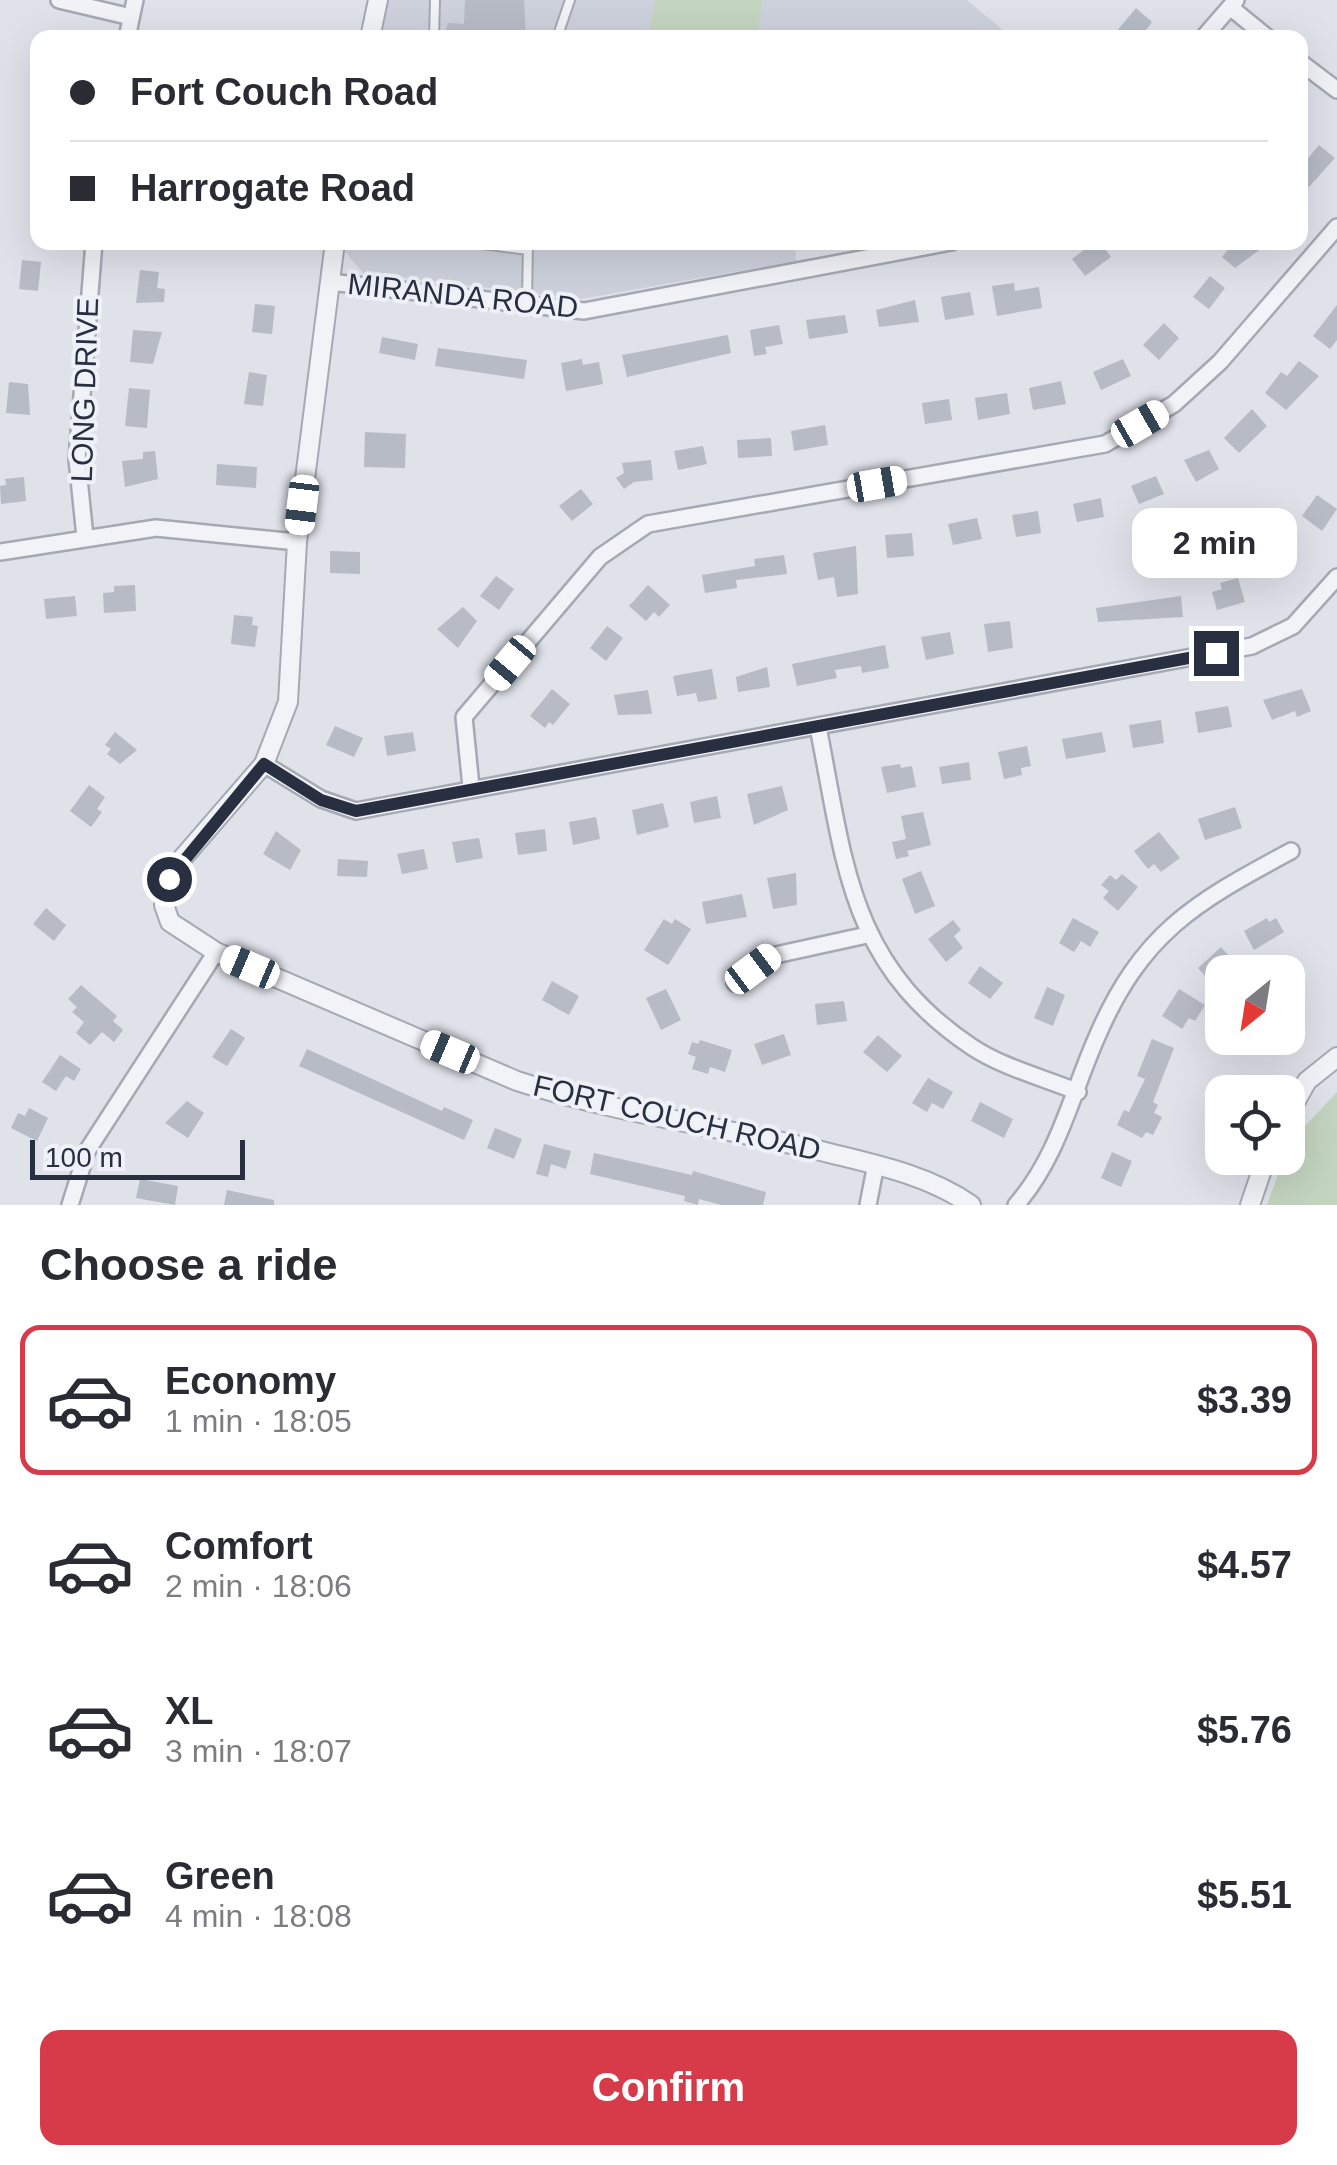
<!DOCTYPE html>
<meta charset="utf-8">
<style>
body{margin:0;font-family:Arial,sans-serif;background:#f2f2f3;color:#2b2b33;height:100vh;display:flex;flex-direction:column;font-size:38px;white-space:nowrap}
*{box-sizing:border-box;margin:0}
p{font-size:32px;color:#7c7c81}
.icon{flex:none;width:55px;height:55px;fill:none;stroke:currentColor;stroke-width:2;stroke-linecap:round;stroke-linejoin:round}
.map{position:relative;height:1205px;overflow:hidden}
.side{display:flex;flex-direction:column;background:#fff;flex:1}
.side>*{flex:none}
.guide{position:absolute;left:30px;top:30px;width:1278px;height:220px;border-radius:20px;box-shadow:0 10px 40px #0002;display:grid;align-content:center;height:220px;padding:0 40px;background:#fff}
.needle{width:65px;rotate:210deg}
.tools{position:absolute;left:1205px;top:955px;display:grid;gap:20px}
.tools a{display:grid;place-items:center;width:100px;height:100px;border-radius:20px;background:#fff;box-shadow:0 10px 40px #0002;font-size:50px}
.scale{position:absolute;left:30px;bottom:25px;width:215px;box-sizing:border-box;padding-left:10px;border:5px solid #272f41;border-top:0;font-size:28px;line-height:35px;white-space:nowrap;color:#272f41;-webkit-text-stroke:8px #eef1f7;paint-order:stroke}
.end{position:absolute;width:45px;height:45px;margin:-22px;border:12px solid #272f41;background:#fff;box-shadow:0 0 0 5px #fff}
.from{border-radius:50%}
.bubble{position:absolute;height:70px;border-radius:20px;background:#fff;box-shadow:0 10px 40px #0002;font-size:32px;font-weight:700;line-height:70px;text-align:center}
.car{position:absolute;width:30px;height:60px;margin:-30px -15px;border-radius:12px;box-shadow:0 0 8px 2px #0007;background:linear-gradient(#fff 24%,#345 0 40%,#fff 0 76%,#345 0 86%,#fff 0)}
.guide b{display:flex;align-items:center;gap:35px;height:95px;font-size:38px}
.guide b+b{border-top:2px solid #e1e1e2}
.guide i{width:25px;height:25px;background:#2b2b33}
ul{padding:0;list-style:none}
li{display:flex;align-items:center;gap:30px;height:150px;margin:0 20px 15px;padding:0 20px;border:5px solid transparent;border-radius:20px}
li div{flex:1}
li b{display:block;font-size:38px}
li em{font-style:normal;font-weight:700}
li.selected{border-color:#d73a48}
li>.icon{width:90px;height:90px;stroke-width:1.5}
h2{padding:0 40px;font-size:45px;line-height:120px}
.action{display:flex;gap:20px;margin-top:auto;padding:20px 40px}
.action a{flex:1;height:115px;border-radius:20px;background:#d73a48;color:#fff;font-size:40px;font-weight:700;line-height:115px;text-align:center}
.map>svg:first-child{display:block}
.built{fill:#cdd1db}
.green{fill:#c3d4bf}
.building{fill:#b6bbc6}
.lines{fill:none;stroke-linecap:round;stroke-linejoin:round}
.service-casing{stroke:#a4a9b3;stroke-width:12}
.minor-casing{stroke:#a4a9b3;stroke-width:20}
.tertiary-casing{stroke:#a4a9b3;stroke-width:22}
.service{stroke:#f2f3f7;stroke-width:8}
.minor{stroke:#f2f3f7;stroke-width:15}
.tertiary{stroke:#f2f3f7;stroke-width:18}
.route{stroke:#272f41;stroke-width:12}
.labels{text-anchor:middle;stroke-width:8;stroke-linejoin:round;paint-order:stroke}
.street-label{font-size:30px;fill:#272f41;stroke:#eef1f7}
</style>
<div class="map">
<svg width="1337" height="1205" viewBox="0 0 1337 1205">
<rect width="100%" height="100%" fill="#dfe2e9"/>
<path class="built" d="M388 0H967L1011 37 379 38Z
M344 242H795L796 261 581 299 363 273 343 249Z"/>
<path class="green" d="M655 0H762L757 37H649Z
M1337 1092V1205H1267L1290 1142Z"/>
<path class="building" d="M465 0H524L526 38H443L448 23 464 24Z
M1136 8 1152 22 1140 38H1123L1116 32Z
M1319 145 1335 158 1300 197V168Z
M1094 242H1100L1111 257 1085 276 1072 259Z
M1234 242H1270L1235 268 1222 257Z
M22 260 41 262 38 291 19 289Z
M140 270 159 272 157 288 165 289 164 302 136 303Z
M1210 276 1225 288 1209 309 1193 297Z
M1014 283 1015 291 1039 287 1042 308 997 316 992 286Z
M970 292 974 315 945 320 941 297Z
M915 300 919 322 879 327 876 310Z
M255 304 275 306 272 334 252 332Z
M1337 305V340L1330 349 1313 336Z
M845 315 848 333 809 339 806 320Z
M1164 323 1179 338 1159 360 1143 345Z
M779 325 783 344 765 347 767 354 754 356 750 330Z
M133 330 162 332 153 364 130 362Z
M728 335 731 353 627 377 622 355Z
M382 337 418 344 415 360 379 353Z
M438 348 527 360 524 379 435 366Z
M582 359 583 365 599 362 603 384 566 391 561 363Z
M1123 359 1131 376 1101 390 1093 372Z
M1299 361 1319 376 1286 410 1265 393 1281 372 1287 376Z
M249 372 267 375 263 406 244 404Z
M1061 381 1066 404 1033 410 1029 388Z
M9 382 28 384 30 415 6 413Z
M129 388 150 390 147 428 125 426Z
M1007 393 1010 414 978 420 975 398Z
M949 399 952 420 925 424 922 403Z
M1252 409 1267 426 1239 453 1224 438Z
M825 425 828 445 794 451 791 431Z
M365 432 406 434 405 468 364 467Z
M771 438 772 456 738 458 737 440Z
M703 446 707 464 678 470 674 451Z
M1209 450 1219 469 1196 482 1184 460Z
M155 451 158 479 125 487 122 461 143 459V452Z
M651 460 653 480 634 482 624 489 616 478 624 473 622 463Z
M217 464 257 467 256 488 216 485Z
M1156 476 1164 494 1139 504 1131 486Z
M24 477 26 501 1 504 0 486 6 485 5 479Z
M581 489 593 504 572 521 559 506Z
M1317 495 1337 509 1322 531 1302 516Z
M1101 498 1104 517 1077 522 1073 504Z
M1038 511 1041 533 1016 537 1012 515Z
M977 518 982 539 953 545 948 524Z
M912 533 914 556 887 558 885 535Z
M1278 538 1293 550 1289 556 1293 559 1279 576 1260 561Z
M856 546 858 594 837 597 834 577 818 580 813 553Z
M330 551 360 552V574L330 573Z
M784 555 787 574 736 580 737 588 705 593 702 575 755 566 754 559Z
M496 576 514 589 499 610 480 596Z
M1238 578 1245 602 1217 610 1212 592 1222 589 1220 583Z
M135 585 136 611 104 613 103 593 114 592V586Z
M648 585 670 605 659 617 654 612 646 621 629 606Z
M75 596 77 616 46 619 44 599Z
M1181 596 1183 617 1098 622 1096 608Z
M463 607 477 621 458 648 437 629Z
M234 615 253 617 252 625 258 626 255 647 231 644Z
M1010 621 1013 648 988 652 984 624Z
M607 626 623 638 606 661 590 648Z
M950 632 954 654 926 660 921 637Z
M885 645 889 668 862 673 861 666 835 670 837 678 797 686 792 664Z
M767 667 770 687 738 692 736 677Z
M712 669 717 699 698 702 696 693 677 696 673 676Z
M552 689 570 704 553 725 549 722 545 728 530 716Z
M1302 689 1311 711 1297 717 1295 711 1272 720 1263 700Z
M648 690 652 714 618 715 614 695Z
M1228 706 1232 727 1198 733 1195 712Z
M1161 720 1164 743 1133 748 1129 725Z
M335 726 363 738 354 757 326 745Z
M115 732 137 750 120 764 107 754 111 749 105 745Z
M413 732 416 751 387 756 384 736Z
M1102 732 1106 752 1066 759 1062 739Z
M1027 746 1031 766 1021 768 1022 775 1004 779 998 752Z
M969 762 971 780 942 784 939 767Z
M900 764 901 768 912 766 916 787 887 793 881 767Z
M89 785 105 797 97 809 102 812 91 827 70 811Z
M782 786 788 810 754 825 747 794Z
M717 796 721 818 694 823 690 802Z
M663 803 669 827 637 835 632 810Z
M1235 807 1242 828 1205 840 1198 819Z
M923 812 931 845 907 851 909 856 896 859 892 842 906 839 901 816Z
M596 817 600 839 573 845 569 822Z
M545 829 547 851 518 855 515 833Z
M276 831 301 850 290 870 263 854Z
M1159 832 1180 858 1161 872 1154 864 1148 869 1134 851Z
M479 838 483 858 456 863 452 842Z
M424 849 428 869 402 874 397 854Z
M338 859 368 861 367 877 337 876Z
M921 871 935 906 915 914 902 879Z
M796 873 797 905 773 909 767 878Z
M1122 874 1138 887 1118 911 1103 898 1109 891 1101 885 1110 875 1116 880Z
M742 894 747 917 706 924 702 902Z
M46 908 66 925 54 941 33 924Z
M1073 918 1099 932 1090 947 1081 941 1074 952 1059 943Z
M1267 918 1269 922 1276 918 1284 932 1254 950 1244 931Z
M664 919 672 924 675 919 691 929 668 965 644 950Z
M953 920 961 930 954 936 963 948 946 962 928 939Z
M1221 947 1236 964 1213 985 1198 968Z
M980 966 1003 983 990 999 968 983Z
M552 981 579 996 569 1015 542 1000Z
M81 985 117 1016 113 1021 123 1030 114 1042 102 1032 90 1045 76 1033 84 1022 72 1012 77 1007 68 999Z
M1047 987 1065 995 1053 1026 1034 1018Z
M666 989 681 1020 661 1030 646 998Z
M1179 989 1205 1005 1195 1021 1189 1018 1182 1029 1162 1016Z
M844 1001 847 1021 817 1025 815 1004Z
M231 1029 245 1038 227 1066 212 1057Z
M784 1034 791 1055 762 1065 754 1044Z
M878 1035 902 1056 887 1072 863 1052Z
M1152 1039 1174 1048 1153 1102 1158 1105 1154 1113 1162 1117 1153 1135 1146 1132 1142 1138 1117 1125 1124 1110 1129 1112 1145 1079 1137 1076Z
M700 1040 732 1050 725 1072 710 1067 708 1074 692 1069 696 1057 688 1054 692 1042 698 1044Z
M307 1049 442 1111 444 1107 473 1120 464 1140 299 1066Z
M60 1055 81 1069 74 1081 66 1076 56 1091 42 1082Z
M928 1078 953 1092 943 1109 932 1103 927 1112 912 1103Z
M187 1101 204 1113 188 1138 165 1123Z
M980 1102 1013 1119 1004 1138 971 1121Z
M29 1108 48 1118 37 1141 11 1128 18 1113 25 1116Z
M495 1128 522 1139 514 1159 487 1148Z
M544 1144 571 1151 566 1169 551 1164 548 1177 536 1174Z
M1112 1152 1132 1161 1121 1187 1101 1178Z
M594 1153 692 1175 693 1171 766 1192 763 1205H721L699 1199 698 1205 684 1201 685 1196 590 1174Z
M140 1179 178 1186 175 1205 136 1198Z
M227 1190 274 1200V1205H224Z"/>
<g class="lines">
<g class="service-casing">
<path id="service" d="M434 38 435 0
M557 38 570 0
M466 242 528 250
M527 303 528 242"/>
</g>
<g class="minor-casing">
<path id="minor" d="M59 0 131 17
M1230 7 1268 38
M127 38 135 0
M1203 38 1236 0
M1300 62 1337 90
M330 282 584 311 951 242
M85 537 77 459 94 242
M0 552 156 528 297 542
M818 727C845 862 848 964 972 1047 1002 1067 1044 1078 1078 1092
M264 764 321 799 356 811 1252 646 1293 626 1337 577
M471 787 464 717 600 557 648 524 1105 444 1174 404 1220 362 1337 227
M735 983 771 956 867 935
M70 1205 87 1151 216 952
M868 1205 876 1164
M1016 1205C1058 1157 1071 1096 1096 1039 1141 933 1194 903 1291 851"/>
</g>
<g class="tertiary-casing">
<path id="tertiary" d="M370 38 378 0
M335 242 297 542 288 702 264 764 180 861 169 879 164 905 170 922 216 952 517 1081C618 1114 726 1127 829 1153 878 1165 930 1176 971 1205
M1288 1115 1307 1081 1337 1057
M1250 1205 1266 1158"/>
</g>
<use href="#service" class="service"/>
<use href="#minor" class="minor"/>
<use href="#tertiary" class="tertiary"/>
</g>
<g class="lines">
<path class="route" d="M169 879 264 764 321 800 356 811 1216 653"/>
</g>
<g class="labels">
<g class="street-label">
<text transform="translate(463 296) rotate(6)" y="10">MIRANDA ROAD</text>
<text transform="translate(85 390) rotate(-88)" y="10">LONG DRIVE</text>
<text transform="translate(677 1118) rotate(13)" y="10">FORT COUCH ROAD</text>
</g>
</g>
</svg>
<div class="tools">
<a><svg class="needle" viewBox="-14 -14 28 28"><path d="M0-13l5 13h-10z" fill="#e53935"/><path d="M0 13l5-13h-10z" fill="#7c7c81"/></svg></a>
<a><svg class="icon" aria-label="locate" viewBox="0 0 24 24"><circle cx="12" cy="12" r="6"/><path d="M12 2v4M12 18v4M2 12h4M18 12h4"/></svg></a>
</div>
<div class="scale">100 m</div>
<i class="end from" style="left:169px;top:879px"></i>
<i class="end" style="left:1216px;top:653px"></i>
<div class="bubble" style="left:1132px;top:508px;width:165px">2 min</div>
<i class="car" style="left:1140px;top:424px;rotate:60deg"></i>
<i class="car" style="left:877px;top:484px;rotate:80deg"></i>
<i class="car" style="left:302px;top:505px;rotate:187deg"></i>
<i class="car" style="left:510px;top:663px;rotate:220deg"></i>
<i class="car" style="left:250px;top:967px;rotate:293deg"></i>
<i class="car" style="left:753px;top:969px;rotate:53deg"></i>
<i class="car" style="left:450px;top:1052px;rotate:293deg"></i>
<div class="guide">
<b><i class="from"></i>Fort Couch Road</b>
<b><i></i>Harrogate Road</b>
</div>
</div>
<section class="side">
<h2>Choose a ride</h2>
<ul>
<li class="selected"><svg class="icon" aria-label="car" viewBox="0 0 24 24"><path d="M5 17H2v-5l4-1 3-4h7l3 4 3 1v5h-3M9 17h6M6 11h13"/><circle cx="7" cy="17" r="2"/><circle cx="17" cy="17" r="2"/></svg><div><b>Economy</b><p>1 min · 18:05</p></div><em>$3.39</em></li>
<li><svg class="icon" aria-label="car" viewBox="0 0 24 24"><path d="M5 17H2v-5l4-1 3-4h7l3 4 3 1v5h-3M9 17h6M6 11h13"/><circle cx="7" cy="17" r="2"/><circle cx="17" cy="17" r="2"/></svg><div><b>Comfort</b><p>2 min · 18:06</p></div><em>$4.57</em></li>
<li><svg class="icon" aria-label="car" viewBox="0 0 24 24"><path d="M5 17H2v-5l4-1 3-4h7l3 4 3 1v5h-3M9 17h6M6 11h13"/><circle cx="7" cy="17" r="2"/><circle cx="17" cy="17" r="2"/></svg><div><b>XL</b><p>3 min · 18:07</p></div><em>$5.76</em></li>
<li><svg class="icon" aria-label="car" viewBox="0 0 24 24"><path d="M5 17H2v-5l4-1 3-4h7l3 4 3 1v5h-3M9 17h6M6 11h13"/><circle cx="7" cy="17" r="2"/><circle cx="17" cy="17" r="2"/></svg><div><b>Green</b><p>4 min · 18:08</p></div><em>$5.51</em></li>
</ul>
<div class="action"><a>Confirm</a></div>
</section>
